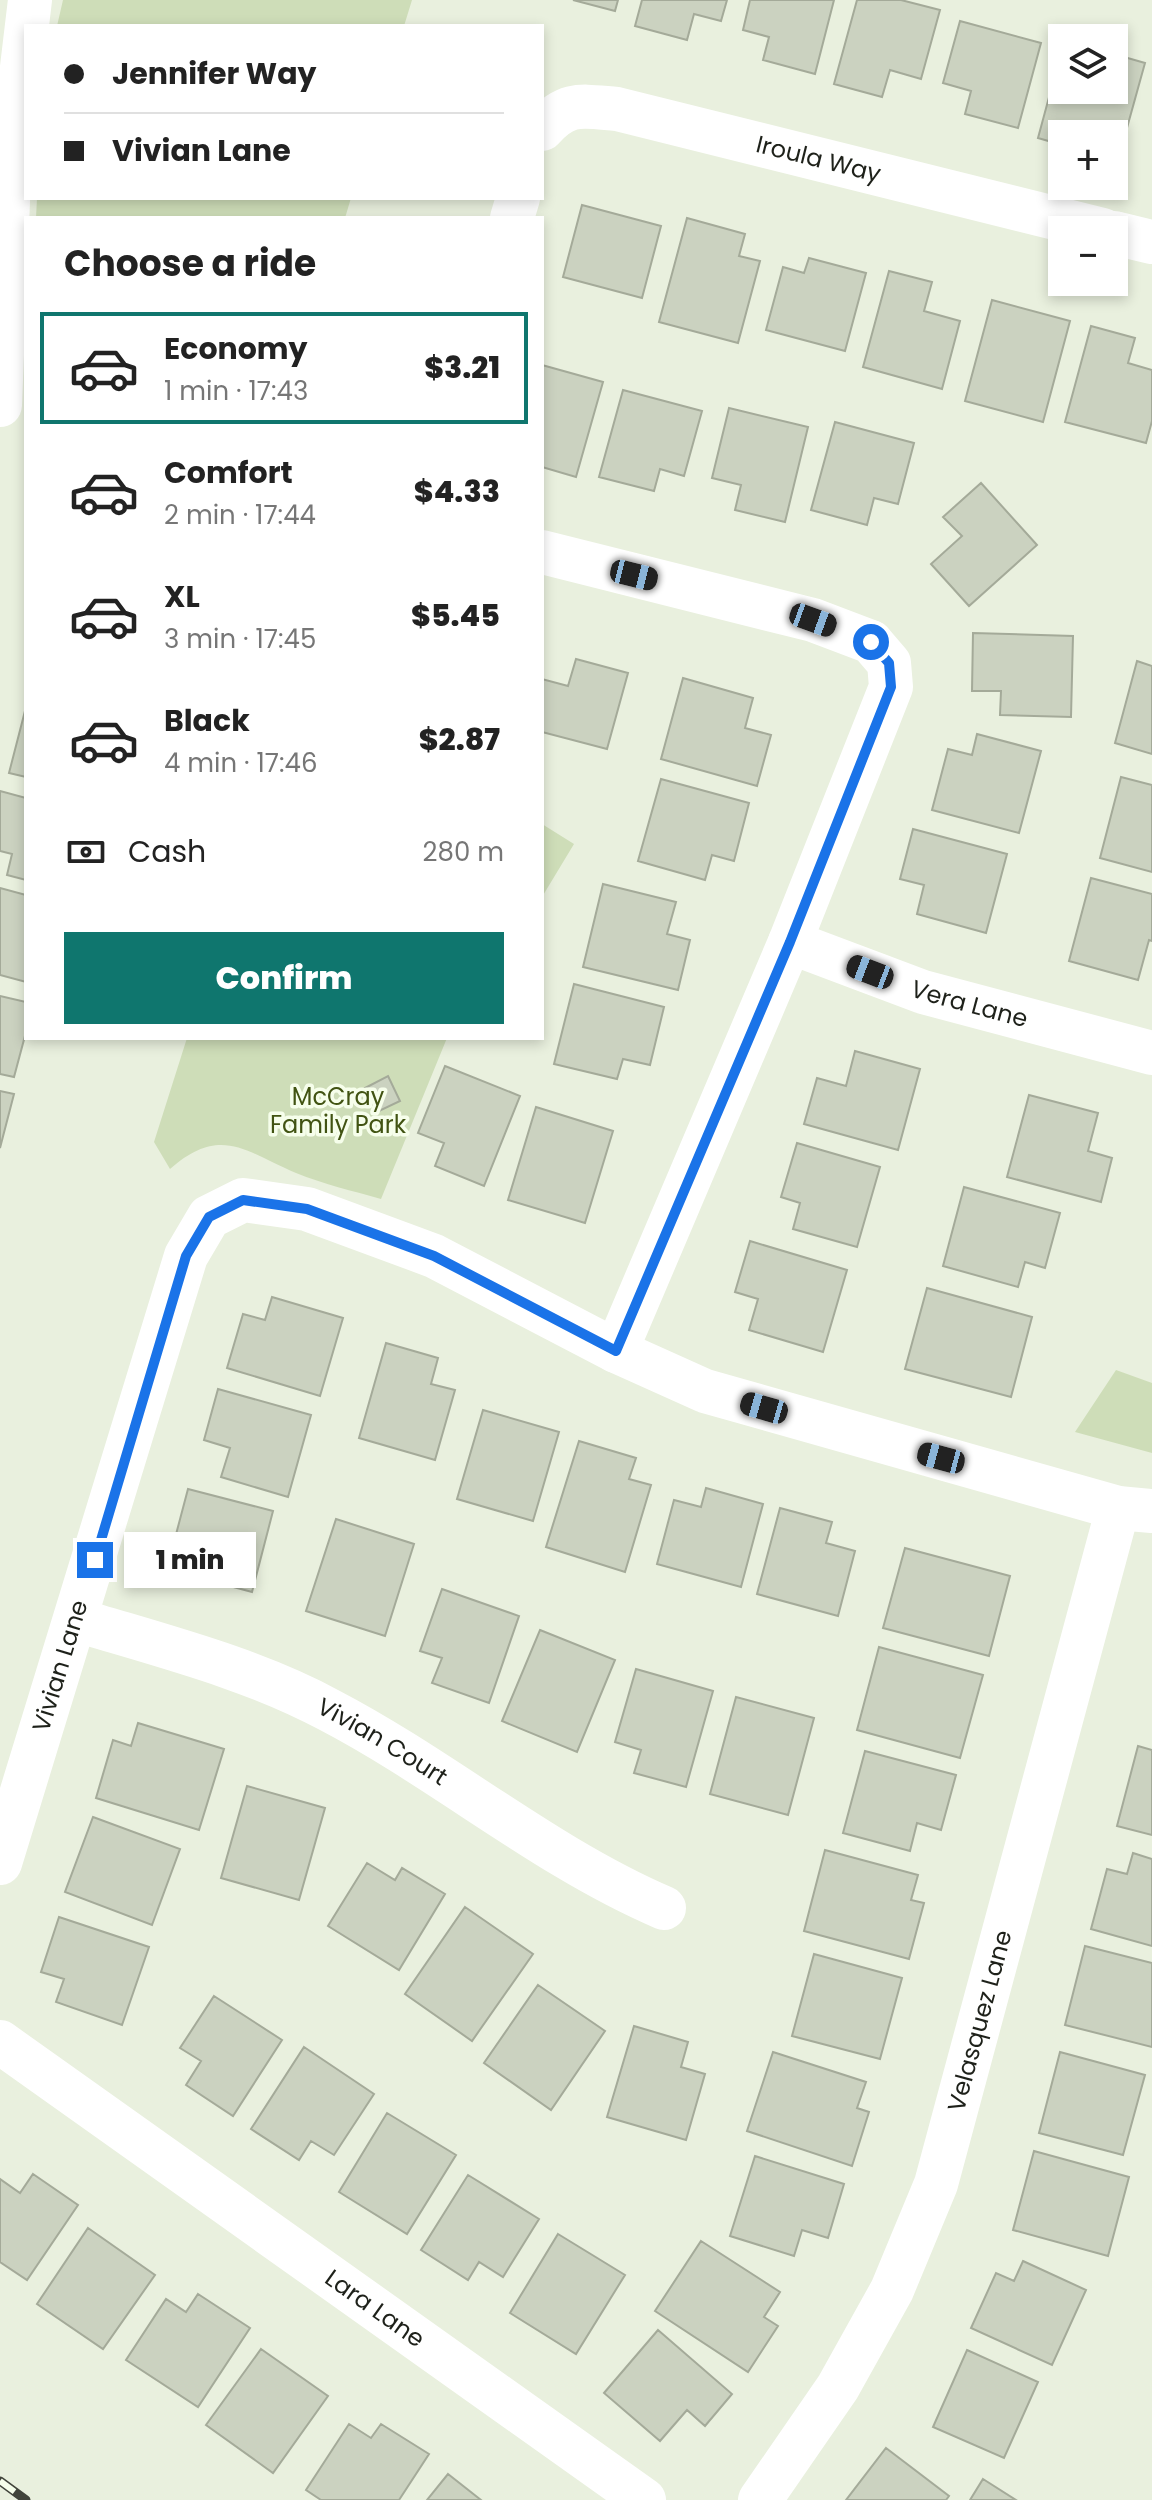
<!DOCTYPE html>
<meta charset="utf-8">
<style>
body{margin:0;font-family:Poppins,sans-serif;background:#f2f2f2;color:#222;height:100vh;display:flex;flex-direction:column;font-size:30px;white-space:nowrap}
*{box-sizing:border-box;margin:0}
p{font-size:26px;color:#767676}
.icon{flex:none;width:44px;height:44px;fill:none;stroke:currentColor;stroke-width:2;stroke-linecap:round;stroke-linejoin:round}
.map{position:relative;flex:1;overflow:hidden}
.details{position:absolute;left:24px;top:216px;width:520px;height:824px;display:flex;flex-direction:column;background:#fff;border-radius:0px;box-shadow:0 4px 12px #0003}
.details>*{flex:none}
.top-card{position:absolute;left:24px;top:24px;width:520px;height:176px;border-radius:0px;box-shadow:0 4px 12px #0003;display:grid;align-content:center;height:176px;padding:0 40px;background:#fff}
.tools{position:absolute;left:1048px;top:24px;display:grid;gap:16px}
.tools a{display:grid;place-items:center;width:80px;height:80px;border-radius:0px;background:#fff;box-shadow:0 4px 12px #0003;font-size:40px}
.end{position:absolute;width:36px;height:36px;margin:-18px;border:10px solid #1a73e8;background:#fff;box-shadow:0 0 0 4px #fff}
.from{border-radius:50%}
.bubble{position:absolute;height:56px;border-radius:0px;background:#fff;box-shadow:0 4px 12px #0003;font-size:26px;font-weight:800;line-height:56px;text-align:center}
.car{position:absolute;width:24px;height:48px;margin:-24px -12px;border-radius:10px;box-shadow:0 0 6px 2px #0007;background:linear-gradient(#222 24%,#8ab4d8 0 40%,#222 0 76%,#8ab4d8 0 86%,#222 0)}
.top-card b{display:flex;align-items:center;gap:28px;height:76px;font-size:30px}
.top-card b+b{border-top:2px solid #e0e0e0}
.top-card i{width:20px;height:20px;background:#222}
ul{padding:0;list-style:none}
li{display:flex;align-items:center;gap:24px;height:112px;margin:0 16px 12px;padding:0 24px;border:4px solid transparent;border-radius:0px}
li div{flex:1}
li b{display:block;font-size:30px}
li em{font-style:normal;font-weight:800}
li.selected{border-color:#0f766e}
li>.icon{width:72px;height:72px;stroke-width:1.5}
h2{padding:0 40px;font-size:36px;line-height:96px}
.pay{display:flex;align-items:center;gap:20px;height:88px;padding:0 40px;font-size:30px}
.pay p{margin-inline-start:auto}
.primary-button{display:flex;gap:16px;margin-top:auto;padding:16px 40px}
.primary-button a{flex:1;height:92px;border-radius:0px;background:#0f766e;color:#fff;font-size:32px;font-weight:800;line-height:92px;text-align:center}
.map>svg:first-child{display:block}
.green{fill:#ceddb8}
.building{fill:#cbd2c0;stroke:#a4aa99;stroke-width:2}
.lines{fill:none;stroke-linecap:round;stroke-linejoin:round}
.minor{stroke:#fff;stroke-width:44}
.rail-casing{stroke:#41443b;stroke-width:9}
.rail{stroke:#f6feeb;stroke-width:6;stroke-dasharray:18;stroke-linecap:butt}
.route{stroke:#1a73e8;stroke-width:10}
.labels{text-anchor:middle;stroke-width:7;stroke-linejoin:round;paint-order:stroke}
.street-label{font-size:24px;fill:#1e211a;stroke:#f6feeb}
.park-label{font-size:24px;fill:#415312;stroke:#f6feeb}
</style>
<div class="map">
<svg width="1152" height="2500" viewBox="0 0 1152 2500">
<rect width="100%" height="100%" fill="#e9f0de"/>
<path class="green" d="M63 0H412L404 26H57Z
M37 198H351L345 218H36Z
M542 824 574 844 542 897Z
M187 1038H447L381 1199C353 1191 323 1184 296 1173 246 1152 221 1124 170 1169L154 1142Z
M1116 1370 1152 1383V1453L1075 1432Z"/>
<path class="building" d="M573 0H618L615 11Z
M642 0H727L721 21 694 14 687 40 635 26Z
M750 0H834L815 74 763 60 769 37 743 30Z
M857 0H901L940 10 921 79 890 70 882 97 834 84Z
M960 21 1041 43 1018 128 965 114 971 91 943 83Z
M1062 49V90H1114V54L1145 63 1125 135 1098 128 1097 134H1062V145L1038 138Z
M582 205 661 226 642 298 563 277Z
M687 218 745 234 739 256 760 261 738 343 659 322Z
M809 258 866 273 845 351 766 330 783 267 804 273Z
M889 271 932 282 924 311 960 321 942 389 863 367Z
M992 300 1070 321 1043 422 965 401Z
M1091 326 1135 338 1128 363 1152 370V421L1146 443 1065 422Z
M542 365 603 382 576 477 542 467Z
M623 390 702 411 684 476 660 469 654 491 599 477Z
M729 408 808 427 785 522 735 510 741 485 712 478Z
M835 422 914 443 898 504 874 498 867 525 811 510Z
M981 483 1037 545 969 606 931 564 962 536 943 517Z
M973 633 1073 636 1071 717 1000 715 1001 691H972Z
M576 659 628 673 607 749 542 732V679L568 686Z
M1137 661 1152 666V754L1115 743Z
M683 678 753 698 745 728 771 735 757 786 661 759Z
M26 707V777L9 773Z
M977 734 1041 751 1019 833 932 810 948 749 972 755Z
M1121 777 1152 785V872L1100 858Z
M661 779 749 803 734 861 712 855 705 880 638 861Z
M0 791 26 798V880L7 875 12 854 0 851Z
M913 829 1007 854 986 933 917 914 924 885 900 879Z
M1091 878 1152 894V941L1149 940 1138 980 1069 961Z
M603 884 676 902 667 934 690 940 678 990 583 967Z
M0 888 26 895V982L0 975Z
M574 984 664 1007 650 1065 623 1059 617 1079 554 1064Z
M0 996 26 1002V1032L14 1077 0 1074Z
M855 1051 920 1069 898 1150 804 1124 817 1078 846 1086Z
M445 1066 520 1096 484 1186 435 1166 444 1143 418 1133Z
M388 1076 400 1101 377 1112 365 1088Z
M0 1091 14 1094 0 1148Z
M1029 1095 1098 1113 1088 1151 1112 1158 1101 1202 1007 1177Z
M536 1107 613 1131 585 1223 508 1200Z
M797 1143 880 1167 857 1247 793 1229 800 1203 781 1197Z
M964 1187 1060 1213 1045 1268 1025 1262 1018 1287 943 1266Z
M750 1241 847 1270 823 1352 749 1330 758 1299 735 1292Z
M927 1288 1032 1317 1011 1397 905 1369Z
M272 1297 343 1318 320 1396 227 1368 243 1314 265 1320Z
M386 1343 438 1358 431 1384 455 1390 435 1460 359 1438Z
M218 1389 311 1415 288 1497 221 1477 230 1448 204 1440Z
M483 1410 559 1432 533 1521 457 1499Z
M579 1441 636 1458 629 1479 651 1485 625 1572 546 1547Z
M706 1488 763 1504 741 1587 657 1564 674 1500 701 1507Z
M188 1489 273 1511 252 1592 185 1574 193 1547 174 1542Z
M780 1508 832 1522 826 1543 855 1551 838 1616 757 1594Z
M336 1519 414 1544 385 1636 306 1611Z
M905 1548 1010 1576 989 1656 883 1628Z
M442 1589 519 1616 489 1703 432 1683 442 1658 420 1651Z
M540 1630 615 1660 577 1752 502 1721Z
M879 1647 983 1675 960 1758 857 1730Z
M636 1669 713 1691 686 1787 634 1773 641 1750 615 1742Z
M736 1697 814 1718 788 1815 710 1794Z
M138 1723 224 1749 199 1830 96 1798 113 1740 131 1746Z
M1138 1746 1152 1750V1835L1117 1826Z
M865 1751 956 1775 941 1830 917 1823 910 1851 843 1833Z
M247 1786 325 1808 299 1900 221 1878Z
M93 1817 180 1849 152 1925 65 1892Z
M825 1850 918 1875 911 1900 924 1903 909 1959 804 1931Z
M1133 1853 1152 1859V1946L1091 1929 1107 1869 1127 1874Z
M367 1863 395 1880 402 1868 445 1894 399 1970 328 1926Z
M465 1907 533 1954 472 2041 405 1994Z
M59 1917 149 1947 122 2025 56 2002 64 1979 41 1972Z
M1085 1946 1152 1963V2047L1065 2025Z
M814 1954 902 1978 880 2059 792 2036Z
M538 1985 605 2031 551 2110 484 2063Z
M214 1996 282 2040 233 2116 186 2085 201 2061 180 2048Z
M634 2026 688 2042 681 2067 705 2074 686 2140 607 2117Z
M304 2047 374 2094 334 2155 311 2141 299 2160 251 2129Z
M773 2052 866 2082 857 2108 869 2112 852 2166 747 2131Z
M1060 2052 1145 2075 1123 2155 1039 2133Z
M387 2113 456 2155 407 2234 339 2192Z
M1034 2151 1129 2177 1108 2256 1013 2230Z
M755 2156 844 2184 828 2238 802 2230 794 2256 730 2236Z
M33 2174 78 2205 27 2280 0 2262V2179L20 2193Z
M468 2175 539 2219 503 2277 479 2262 468 2280 421 2250Z
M88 2228 155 2275 103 2349 37 2304Z
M558 2234 625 2275 576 2354 510 2313Z
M701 2241 780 2292 764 2317 778 2326 748 2372 655 2311Z
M1023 2261 1086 2290 1052 2365 971 2328 996 2273 1014 2281Z
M198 2294 250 2328 198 2407 126 2360 166 2299 186 2312Z
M658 2330 732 2394 705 2426 687 2410 660 2441 604 2393Z
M261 2349 328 2396 273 2473 206 2425Z
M967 2350 1038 2382 1004 2458 933 2427Z
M349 2424 371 2438 381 2424 429 2454 399 2500H321L306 2490Z
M886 2448 949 2496 946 2500H846Z
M448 2474 481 2500H427Z
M983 2479 1016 2500H970Z"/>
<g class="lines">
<g class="minor">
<path id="s1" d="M542 129C567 101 581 106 617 109L1103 230"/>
<path d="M512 218 518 198"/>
<path d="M1114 233 1152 242"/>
<path d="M0 405 9 176 30 0"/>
<path d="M542 552 813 620 871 642 889 663 891 687 790 942 616 1351"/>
<path id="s2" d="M790 942 923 992 1152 1053"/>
<path id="s3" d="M77 1620C162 1646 251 1668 329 1710 444 1770 545 1857 664 1908"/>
<path id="s4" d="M0 1863 186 1256 209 1217 243 1200 307 1209 434 1256 616 1351 705 1391 1118 1508 1152 1511"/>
<path id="s5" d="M0 2042 644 2500"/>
<path id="s6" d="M760 2500 838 2387 892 2290 936 2184 1118 1508"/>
</g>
<g class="rail-casing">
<path id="rail" d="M0 2481 26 2500"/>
</g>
<use href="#rail" class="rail"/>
</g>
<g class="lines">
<path class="route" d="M95 1560 186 1256 209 1217 243 1200 307 1209 434 1256 616 1351 790 942 891 687 889 663 871 642"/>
</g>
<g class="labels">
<g class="street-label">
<text dy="8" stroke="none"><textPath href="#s1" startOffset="290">Iroula Way</textPath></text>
<text dy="8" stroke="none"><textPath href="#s2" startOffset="190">Vera Lane</textPath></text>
<text dy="8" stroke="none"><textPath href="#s4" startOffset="206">Vivian Lane</textPath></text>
<text dy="8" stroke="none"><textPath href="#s3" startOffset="330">Vivian Court</textPath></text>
<text dy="8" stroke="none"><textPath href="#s6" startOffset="532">Velasquez Lane</textPath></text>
<text dy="8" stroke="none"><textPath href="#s5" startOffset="460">Lara Lane</textPath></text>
</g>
<g class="park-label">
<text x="338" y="1105">McCray<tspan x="338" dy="28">Family Park</tspan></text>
</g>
</g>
</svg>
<div class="tools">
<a><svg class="icon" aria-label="layers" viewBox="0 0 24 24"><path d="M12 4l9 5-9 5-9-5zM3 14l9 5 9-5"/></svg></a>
<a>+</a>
<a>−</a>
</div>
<i class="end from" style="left:871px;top:642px"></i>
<i class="end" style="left:95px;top:1560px"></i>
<div class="bubble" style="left:124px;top:1532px;width:132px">1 min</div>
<i class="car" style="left:634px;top:575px;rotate:104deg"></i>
<i class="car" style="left:813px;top:620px;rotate:110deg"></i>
<i class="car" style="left:870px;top:972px;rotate:291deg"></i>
<i class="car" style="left:764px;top:1408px;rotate:286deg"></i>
<i class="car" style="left:941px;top:1458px;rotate:285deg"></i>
<div class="top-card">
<b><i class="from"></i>Jennifer Way</b>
<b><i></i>Vivian Lane</b>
</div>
<section class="details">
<h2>Choose a ride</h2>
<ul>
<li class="selected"><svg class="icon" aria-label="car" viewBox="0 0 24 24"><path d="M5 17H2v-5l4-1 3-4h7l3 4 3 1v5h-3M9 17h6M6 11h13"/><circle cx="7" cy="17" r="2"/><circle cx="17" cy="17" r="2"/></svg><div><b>Economy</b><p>1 min · 17:43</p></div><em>$3.21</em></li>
<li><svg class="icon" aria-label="car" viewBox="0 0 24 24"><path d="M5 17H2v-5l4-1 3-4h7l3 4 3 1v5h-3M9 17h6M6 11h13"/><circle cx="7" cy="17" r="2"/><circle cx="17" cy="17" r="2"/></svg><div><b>Comfort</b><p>2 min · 17:44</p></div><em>$4.33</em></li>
<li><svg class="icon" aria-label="car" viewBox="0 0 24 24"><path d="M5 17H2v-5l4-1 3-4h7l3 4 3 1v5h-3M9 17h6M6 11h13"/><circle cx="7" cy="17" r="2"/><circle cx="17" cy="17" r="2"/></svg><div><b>XL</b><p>3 min · 17:45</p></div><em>$5.45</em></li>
<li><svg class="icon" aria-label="car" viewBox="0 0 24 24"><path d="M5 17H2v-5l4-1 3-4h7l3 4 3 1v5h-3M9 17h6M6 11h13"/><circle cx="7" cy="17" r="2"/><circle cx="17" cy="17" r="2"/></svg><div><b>Black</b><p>4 min · 17:46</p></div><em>$2.87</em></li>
</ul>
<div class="pay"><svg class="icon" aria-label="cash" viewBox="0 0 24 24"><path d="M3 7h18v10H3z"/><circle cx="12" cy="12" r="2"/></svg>Cash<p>280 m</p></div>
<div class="primary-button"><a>Confirm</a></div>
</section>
</div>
